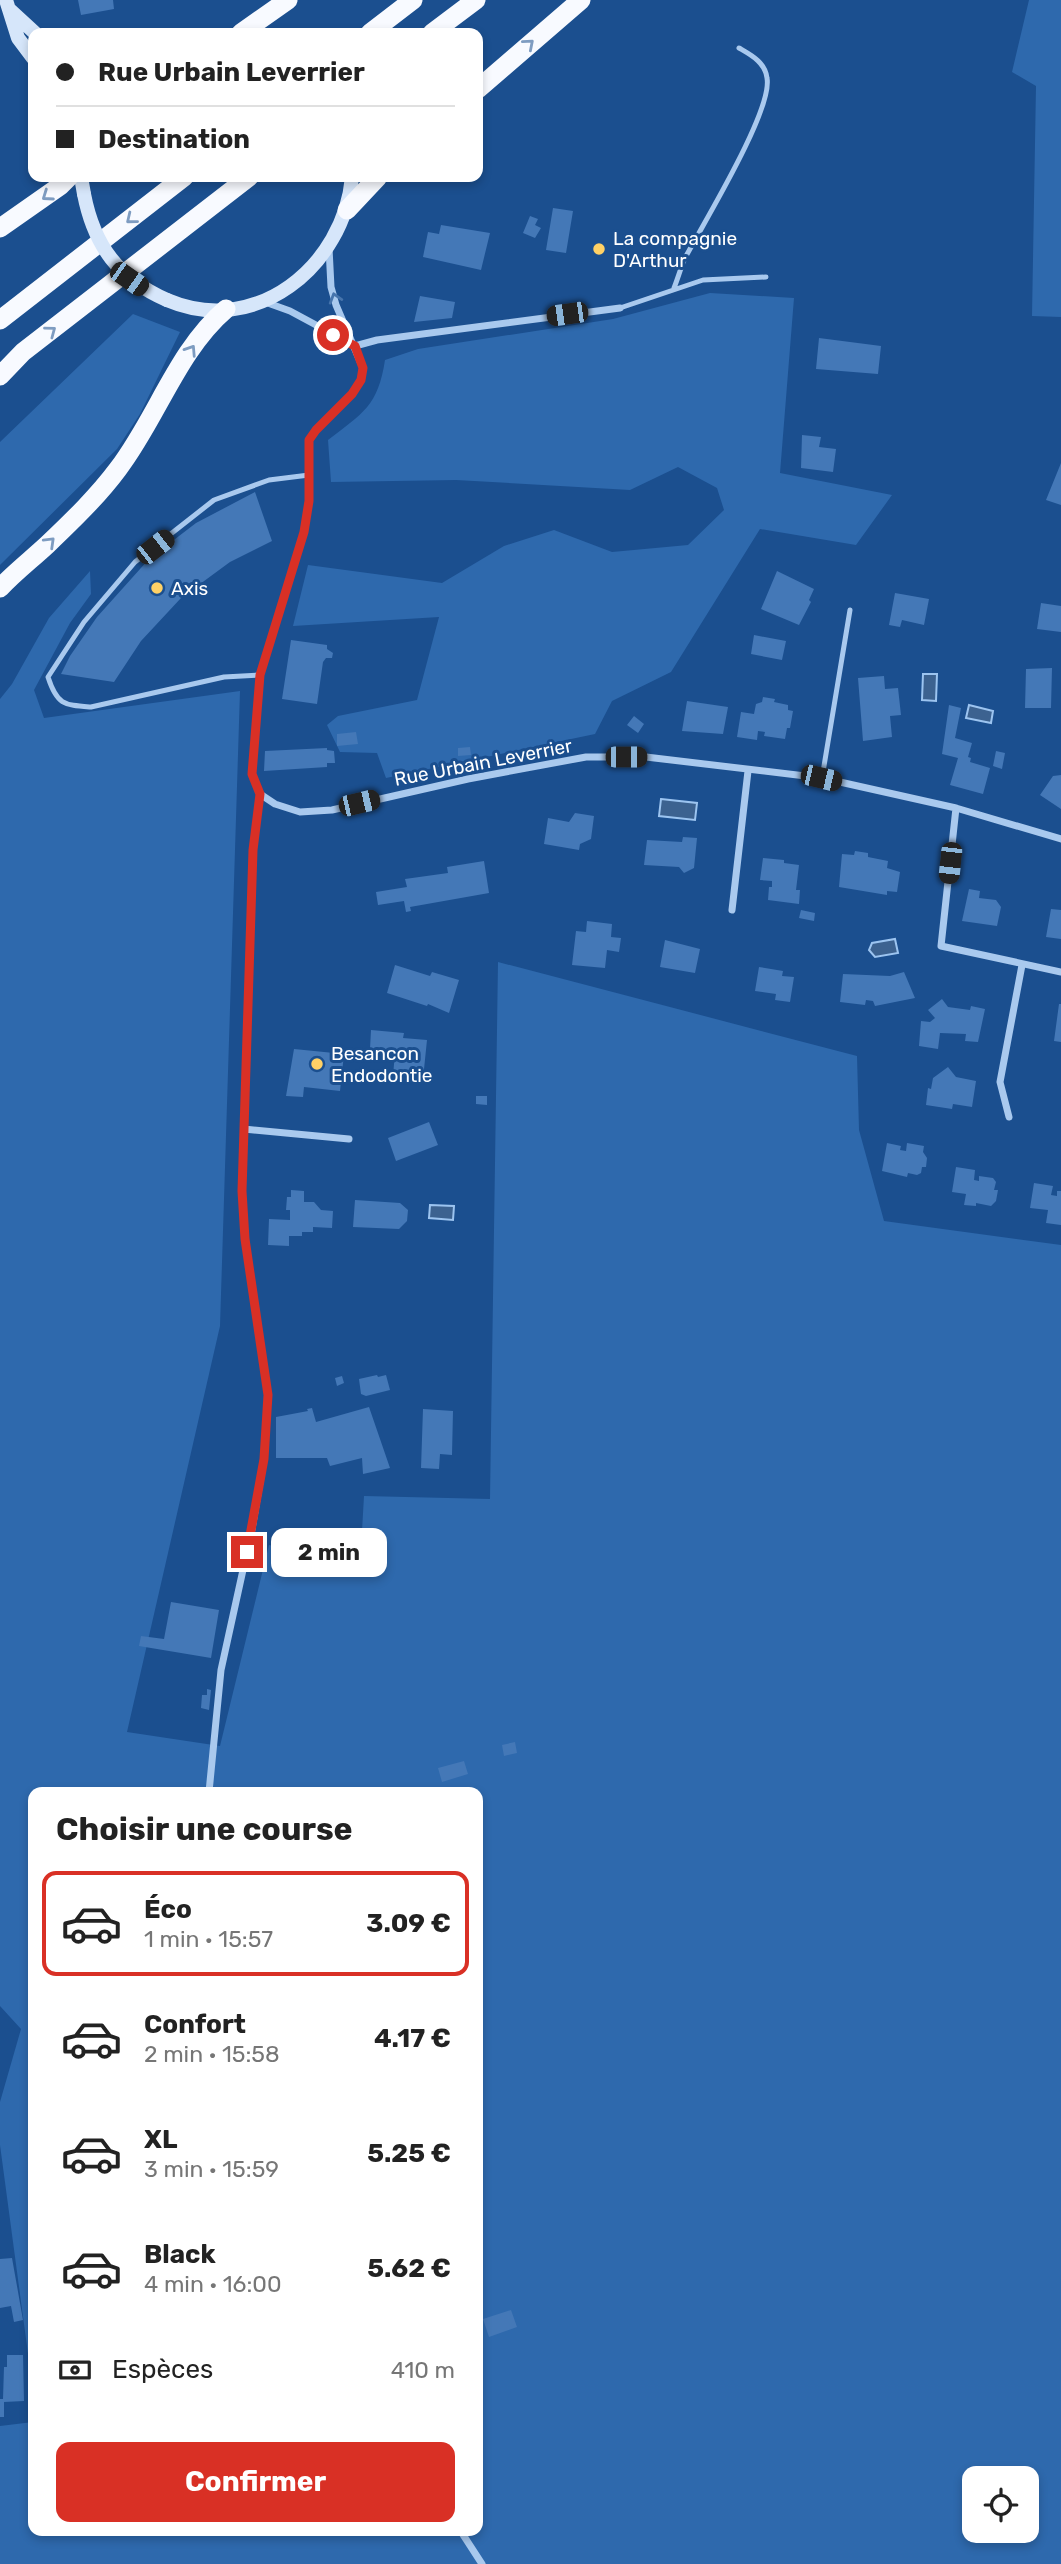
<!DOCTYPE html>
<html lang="fr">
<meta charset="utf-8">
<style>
body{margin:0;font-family:Rubik,sans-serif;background:#f2f2f2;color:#222;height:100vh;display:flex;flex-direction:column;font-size:26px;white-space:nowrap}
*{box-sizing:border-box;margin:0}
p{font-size:23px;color:#767676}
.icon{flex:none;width:38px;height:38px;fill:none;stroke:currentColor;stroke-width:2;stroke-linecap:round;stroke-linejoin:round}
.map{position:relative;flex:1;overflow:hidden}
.sheet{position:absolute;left:28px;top:1787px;width:455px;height:749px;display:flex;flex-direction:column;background:#fff;border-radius:14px;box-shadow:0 4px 10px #0003}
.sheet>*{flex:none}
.banner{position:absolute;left:28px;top:28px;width:455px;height:154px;border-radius:14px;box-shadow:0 4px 10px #0003;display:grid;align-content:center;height:154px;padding:0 28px;background:#fff}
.buttons{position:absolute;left:962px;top:2466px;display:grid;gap:14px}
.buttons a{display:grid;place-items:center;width:77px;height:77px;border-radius:14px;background:#fff;box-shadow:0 4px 10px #0003;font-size:35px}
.end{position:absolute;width:32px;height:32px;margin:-16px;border:9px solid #d93025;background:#fff;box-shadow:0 0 0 4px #fff}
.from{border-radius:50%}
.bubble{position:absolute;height:49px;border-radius:14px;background:#fff;box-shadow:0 4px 10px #0003;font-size:23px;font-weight:700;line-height:49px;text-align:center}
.car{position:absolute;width:21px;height:42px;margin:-21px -10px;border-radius:9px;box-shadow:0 0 5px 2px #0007;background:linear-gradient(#222 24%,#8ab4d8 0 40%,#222 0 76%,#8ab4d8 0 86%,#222 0)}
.banner b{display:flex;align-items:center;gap:24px;height:66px;font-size:26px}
.banner b+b{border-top:2px solid #e0e0e0}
.banner i{width:18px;height:18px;background:#222}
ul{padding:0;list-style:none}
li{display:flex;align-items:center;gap:21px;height:105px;margin:0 14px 10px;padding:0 14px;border:4px solid transparent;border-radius:14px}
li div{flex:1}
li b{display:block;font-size:26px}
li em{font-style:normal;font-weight:700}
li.on{border-color:#d93025}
li>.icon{width:63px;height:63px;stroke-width:1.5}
h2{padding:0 28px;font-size:32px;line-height:84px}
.pay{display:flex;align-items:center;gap:18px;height:77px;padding:0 28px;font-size:26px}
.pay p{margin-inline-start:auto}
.cta{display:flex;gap:14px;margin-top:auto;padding:14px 28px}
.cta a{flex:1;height:80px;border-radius:14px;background:#d93025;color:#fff;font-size:28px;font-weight:700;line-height:80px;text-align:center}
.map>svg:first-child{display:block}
.green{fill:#2e69ad;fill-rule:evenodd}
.water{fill:#3c6290;stroke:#9cc4f0;stroke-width:2}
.building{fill:#4478b7}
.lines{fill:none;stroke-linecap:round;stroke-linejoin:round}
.service{stroke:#a9c9ee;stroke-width:5}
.minor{stroke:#a9c9ee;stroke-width:7}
.secondary{stroke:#d6e6fa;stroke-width:14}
.trunk{stroke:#f8faff;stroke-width:19}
.secondary-bridge{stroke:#d6e6fa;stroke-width:14}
.oneway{stroke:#7e9cc1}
.oneway2{stroke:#4674ac}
.route{stroke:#d93025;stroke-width:9}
.poi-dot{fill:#ffd166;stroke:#1b4f8f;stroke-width:2.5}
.labels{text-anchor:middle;stroke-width:6;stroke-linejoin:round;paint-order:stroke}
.poi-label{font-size:19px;fill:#fff;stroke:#1b4f8f;text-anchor:start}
.street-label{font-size:19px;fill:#fff;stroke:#1b4f8f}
</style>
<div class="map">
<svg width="1061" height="2564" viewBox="0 0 1061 2564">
<rect width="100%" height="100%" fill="#1b4f8f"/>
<path class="green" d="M1029 0H1061V317L1032 316 1036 86 1012 72Z
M710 293 794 298 780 473 892 495 856 545 760 529 671 672 612 701 595 734 386 778 377 753 340 752 327 725 338 716 417 700 439 617 293 626 308 565 442 583 504 546 554 530 612 552 688 545 724 510 717 488 678 467 630 490 456 480 331 482 328 440C363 413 378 406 385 360L418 349 613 319Z
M133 314 180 332 140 414 117 449 0 565V442Z
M90 571 91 594 70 623 34 690 44 718 240 691 220 1326 127 1732 220 1746 269 1545 360 1566 364 1496 490 1499 498 962 857 1056 859 1130 884 1221 1061 1245V2564H0V2426L33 2422V2530H478V1792H33V2391L0 2145V2102L21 2029 0 2006V699L12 684 49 618ZM975 2478H1027V2530H975Z"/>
<path class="water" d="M923 674H937L936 701 922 700Z
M969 705 993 711 991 723 966 718Z
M661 799 697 803 695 820 659 816Z
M895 939 898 953 875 957 869 950 872 943Z
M430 1205 454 1206 453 1220 429 1218Z"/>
<path class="building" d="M78 0H113L114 9 81 15Z
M553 208 573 211 566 253 546 250Z
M530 216 538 219 535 225 541 228 535 238 523 233Z
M441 225 490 233 481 270 423 257 428 232 439 234Z
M420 296 455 302 452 318 414 322Z
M819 338 881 346 878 374 816 369Z
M802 435 821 437 819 447 836 449 833 472 801 468Z
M1061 463V505L1046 500Z
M255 492 272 541 230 562 181 598 141 641 114 682 61 674 70 656 97 617 149 559 196 523Z
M777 571 814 589 809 600 811 602 799 625 761 609Z
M895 593 929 599 924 625 902 620 900 627 889 625Z
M1041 603 1061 606V632L1037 629Z
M754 635 786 641 782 660 751 654Z
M291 640 327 645V649L333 653 332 658H326L323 662 317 704 282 699Z
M1052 668 1051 708H1025L1026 669Z
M884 676 885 689 898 688 901 715 890 716 892 737 863 741 858 678Z
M763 697 775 699 774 702 788 705V710L793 711 790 728H787L785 739 764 736 765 732 758 731 757 740 737 737 741 712 754 714 756 704 762 702Z
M687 701 728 707 723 734 682 731Z
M949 705 961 708 955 738 972 743 968 757 971 758 970 762 990 768 983 794 950 785 958 758 942 754Z
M634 716 644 724 638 733 627 725Z
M356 732 358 744 337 746V734Z
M470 747 471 755 458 756V748Z
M327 748V750L334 751 335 763H327V767L264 771 265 751Z
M996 751 1005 753 1002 769 993 766Z
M1061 775V809L1040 795 1053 776Z
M575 813 594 816 591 839 580 844 579 850 544 844 548 818 569 822Z
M683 837 697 838 694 868 684 873 679 867 644 865 647 840 682 842Z
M855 851 868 853V857L888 861 887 868 900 872 897 892 887 891V895L839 887 842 854 854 855Z
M763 858 784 860V863L799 865 796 890H800L799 904 768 900 769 887H772V881L760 880Z
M484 861 489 893 410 907 411 911 406 912 404 901 378 905 376 892 407 887 405 879 448 873 447 867Z
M969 889 980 891 979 898 996 900 1001 907 997 926 962 921Z
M1051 909 1061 910V939L1046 937Z
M801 910 815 913 814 921 799 918Z
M587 921 612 924 611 937 621 938 619 952 607 950 605 968 572 965 576 931 586 932Z
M665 940 700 949 695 973 660 967Z
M395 965 430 976 432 972 459 980 449 1013 428 1004 427 1006 387 993Z
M759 967 783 971 782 976 794 977 790 1002 775 1000 776 994 755 991Z
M904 972 915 998 875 1006 873 1001 866 1000 865 1005 840 1002 843 974 890 976Z
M942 999 948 1007 970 1010 971 1006 985 1009 978 1042 965 1041 966 1034 940 1033 938 1049 919 1046 921 1021 930 1022 935 1018 928 1010Z
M1059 1004H1061V1042L1054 1041Z
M371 1030 404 1033 403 1038 427 1040 423 1079 393 1077 395 1051 370 1049Z
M294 1049 344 1054 340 1091 304 1087 303 1097 286 1096Z
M948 1067 956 1077 976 1081 972 1107 953 1104 952 1109 926 1105 928 1088 931 1089 933 1078Z
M476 1096H487V1105L476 1104Z
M429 1122 438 1145 396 1161 388 1138Z
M887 1143 901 1146 900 1150 906 1151 907 1143 924 1146 923 1152 927 1158 926 1167H922L921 1173 917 1175 908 1173 907 1177 882 1171Z
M956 1167 975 1170 974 1180 979 1181V1176L993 1178 996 1182 994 1190H998L996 1201 991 1206 976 1203V1206L964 1205 966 1194 952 1192Z
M1034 1183 1053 1186 1051 1195 1057 1196V1191H1061V1225L1046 1223 1048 1210 1030 1208Z
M291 1190 304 1191V1202H314L321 1210 333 1211 332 1228 313 1227V1232H302V1236H289V1246L268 1245 269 1219 290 1220V1210H286L287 1197H291Z
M355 1200 400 1203 408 1210 407 1221 399 1229 353 1227Z
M377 1375 378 1377 386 1375 390 1390 366 1396 361 1394 359 1379Z
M342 1376 344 1383 337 1386 335 1378Z
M369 1407 390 1468 363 1474 362 1458 330 1466 327 1458H276V1417L308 1411 307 1409 312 1408 316 1422Z
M423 1409 453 1411 452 1455 440 1454 439 1469 421 1468Z
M171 1602 219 1610 211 1658 139 1646 141 1636 164 1639Z
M207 1689 211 1690 209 1710 201 1708 202 1695H207Z
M515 1742 517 1753 504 1756 502 1745Z
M464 1761 468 1774 442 1782 438 1768Z
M12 2258 23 2320 14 2322 11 2306 0 2308V2259Z
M511 2310 517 2327 489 2337 483 2319Z
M7 2355H23L24 2401 4 2402V2417H0V2399H3L4 2367H7Z"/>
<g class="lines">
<path class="service" d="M674 288C678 278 681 267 685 258 703 224 773 110 767 78 765 62 751 55 739 48
M620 308 703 280 766 277
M260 675 224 677 91 707C64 705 57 705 48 677L84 622 135 562 214 500 269 480 309 475
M822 778 850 610"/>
<path class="minor" d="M329 248 331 287 336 305 363 368 361 380 352 394 316 430 309 440V501L304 532 260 675 252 774 260 794 275 804 300 812 332 810 468 779 586 757H646L822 778 956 808 1061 839
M265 302 290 311 355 346
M355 346 377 340 620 308
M956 808 941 946 1061 972
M732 910 748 771
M1009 1117 1000 1082 1022 965
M244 1129 349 1139
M209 1792 221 1670 252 1529 264 1459 268 1395 245 1239 242 1191 253 850 260 794
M460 2530 482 2564"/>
<path class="secondary" d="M6 0 18 38 33 58
M10 10 35 33
M81 177 84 194
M167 300C256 338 344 266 352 177"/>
<path class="trunk" d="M241 33 288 0
M370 33 413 0
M432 33 476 0
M478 89 581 0
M347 210 378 177
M0 228 60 186 69 177
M0 320 184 177
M0 376 23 352 249 177
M0 588C15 572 32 559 48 544 72 521 98 496 118 469 157 418 177 351 226 309"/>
<path class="secondary-bridge" d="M84 194C94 246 119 279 167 300"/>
</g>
<defs><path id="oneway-chevron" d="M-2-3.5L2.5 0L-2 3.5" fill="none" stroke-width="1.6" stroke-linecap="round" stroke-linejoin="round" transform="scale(1.75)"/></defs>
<g class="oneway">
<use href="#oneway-chevron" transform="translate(529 44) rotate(-41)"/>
<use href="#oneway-chevron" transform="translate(47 196) rotate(145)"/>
<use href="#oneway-chevron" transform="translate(131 219) rotate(141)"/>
<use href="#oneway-chevron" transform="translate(51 331) rotate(-37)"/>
<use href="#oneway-chevron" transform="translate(191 350) rotate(-57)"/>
<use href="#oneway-chevron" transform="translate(50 542) rotate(-44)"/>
</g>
<use class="oneway2" href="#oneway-chevron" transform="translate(335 298) rotate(-107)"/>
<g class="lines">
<path class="route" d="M247 1552 264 1459 268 1395 245 1239 242 1191 253 850 260 794 252 774 260 675 304 532 309 501V440L316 430 352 394 361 380 363 368 355 346 333 335"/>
</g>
<g class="poi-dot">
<circle cx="599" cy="249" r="7"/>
<circle cx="157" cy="588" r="7"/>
<circle cx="317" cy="1064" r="7"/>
</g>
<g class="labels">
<g class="poi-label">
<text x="613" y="245">La compagnie<tspan x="613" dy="22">D'Arthur</tspan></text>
<text x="171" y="595">Axis</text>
<text x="331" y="1060">Besancon<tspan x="331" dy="22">Endodontie</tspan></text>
</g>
<g class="street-label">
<text transform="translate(483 762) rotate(-11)" y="7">Rue Urbain Leverrier</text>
</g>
</g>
</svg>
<div class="buttons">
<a><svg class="icon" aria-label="locate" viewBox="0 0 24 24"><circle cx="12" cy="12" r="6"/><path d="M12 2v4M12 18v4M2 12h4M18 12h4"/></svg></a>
</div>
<i class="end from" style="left:333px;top:335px"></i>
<i class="end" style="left:247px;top:1552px"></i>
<div class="bubble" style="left:271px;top:1528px;width:116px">2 min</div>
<i class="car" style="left:129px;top:279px;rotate:125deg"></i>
<i class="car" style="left:567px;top:314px;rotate:262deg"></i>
<i class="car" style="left:155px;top:547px;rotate:52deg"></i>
<i class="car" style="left:626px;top:757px;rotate:90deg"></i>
<i class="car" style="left:821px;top:778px;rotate:103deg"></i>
<i class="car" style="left:359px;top:803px;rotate:77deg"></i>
<i class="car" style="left:950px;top:863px;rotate:186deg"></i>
<div class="banner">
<b><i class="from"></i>Rue Urbain Leverrier</b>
<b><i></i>Destination</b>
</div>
<section class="sheet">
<h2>Choisir une course</h2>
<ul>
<li class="on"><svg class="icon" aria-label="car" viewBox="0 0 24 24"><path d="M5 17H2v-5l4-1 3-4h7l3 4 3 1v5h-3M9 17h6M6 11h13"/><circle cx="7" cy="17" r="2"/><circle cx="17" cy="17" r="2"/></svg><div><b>Éco</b><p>1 min · 15:57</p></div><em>3.09 €</em></li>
<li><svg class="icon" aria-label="car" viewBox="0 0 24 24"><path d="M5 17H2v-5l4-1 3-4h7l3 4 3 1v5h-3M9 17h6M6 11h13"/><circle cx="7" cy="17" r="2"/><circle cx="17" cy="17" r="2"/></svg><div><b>Confort</b><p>2 min · 15:58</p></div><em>4.17 €</em></li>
<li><svg class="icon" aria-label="car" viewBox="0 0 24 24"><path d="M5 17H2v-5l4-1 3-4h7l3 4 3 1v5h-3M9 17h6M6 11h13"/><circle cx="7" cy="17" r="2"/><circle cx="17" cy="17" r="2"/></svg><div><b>XL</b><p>3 min · 15:59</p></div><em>5.25 €</em></li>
<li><svg class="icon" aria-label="car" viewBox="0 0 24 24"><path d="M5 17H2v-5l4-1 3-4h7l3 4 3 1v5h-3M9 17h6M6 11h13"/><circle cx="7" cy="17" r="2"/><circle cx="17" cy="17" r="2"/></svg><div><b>Black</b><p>4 min · 16:00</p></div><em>5.62 €</em></li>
</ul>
<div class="pay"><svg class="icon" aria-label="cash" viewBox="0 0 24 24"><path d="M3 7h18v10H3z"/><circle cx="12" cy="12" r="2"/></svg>Espèces<p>410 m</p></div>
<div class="cta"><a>Confirmer</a></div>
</section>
</div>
